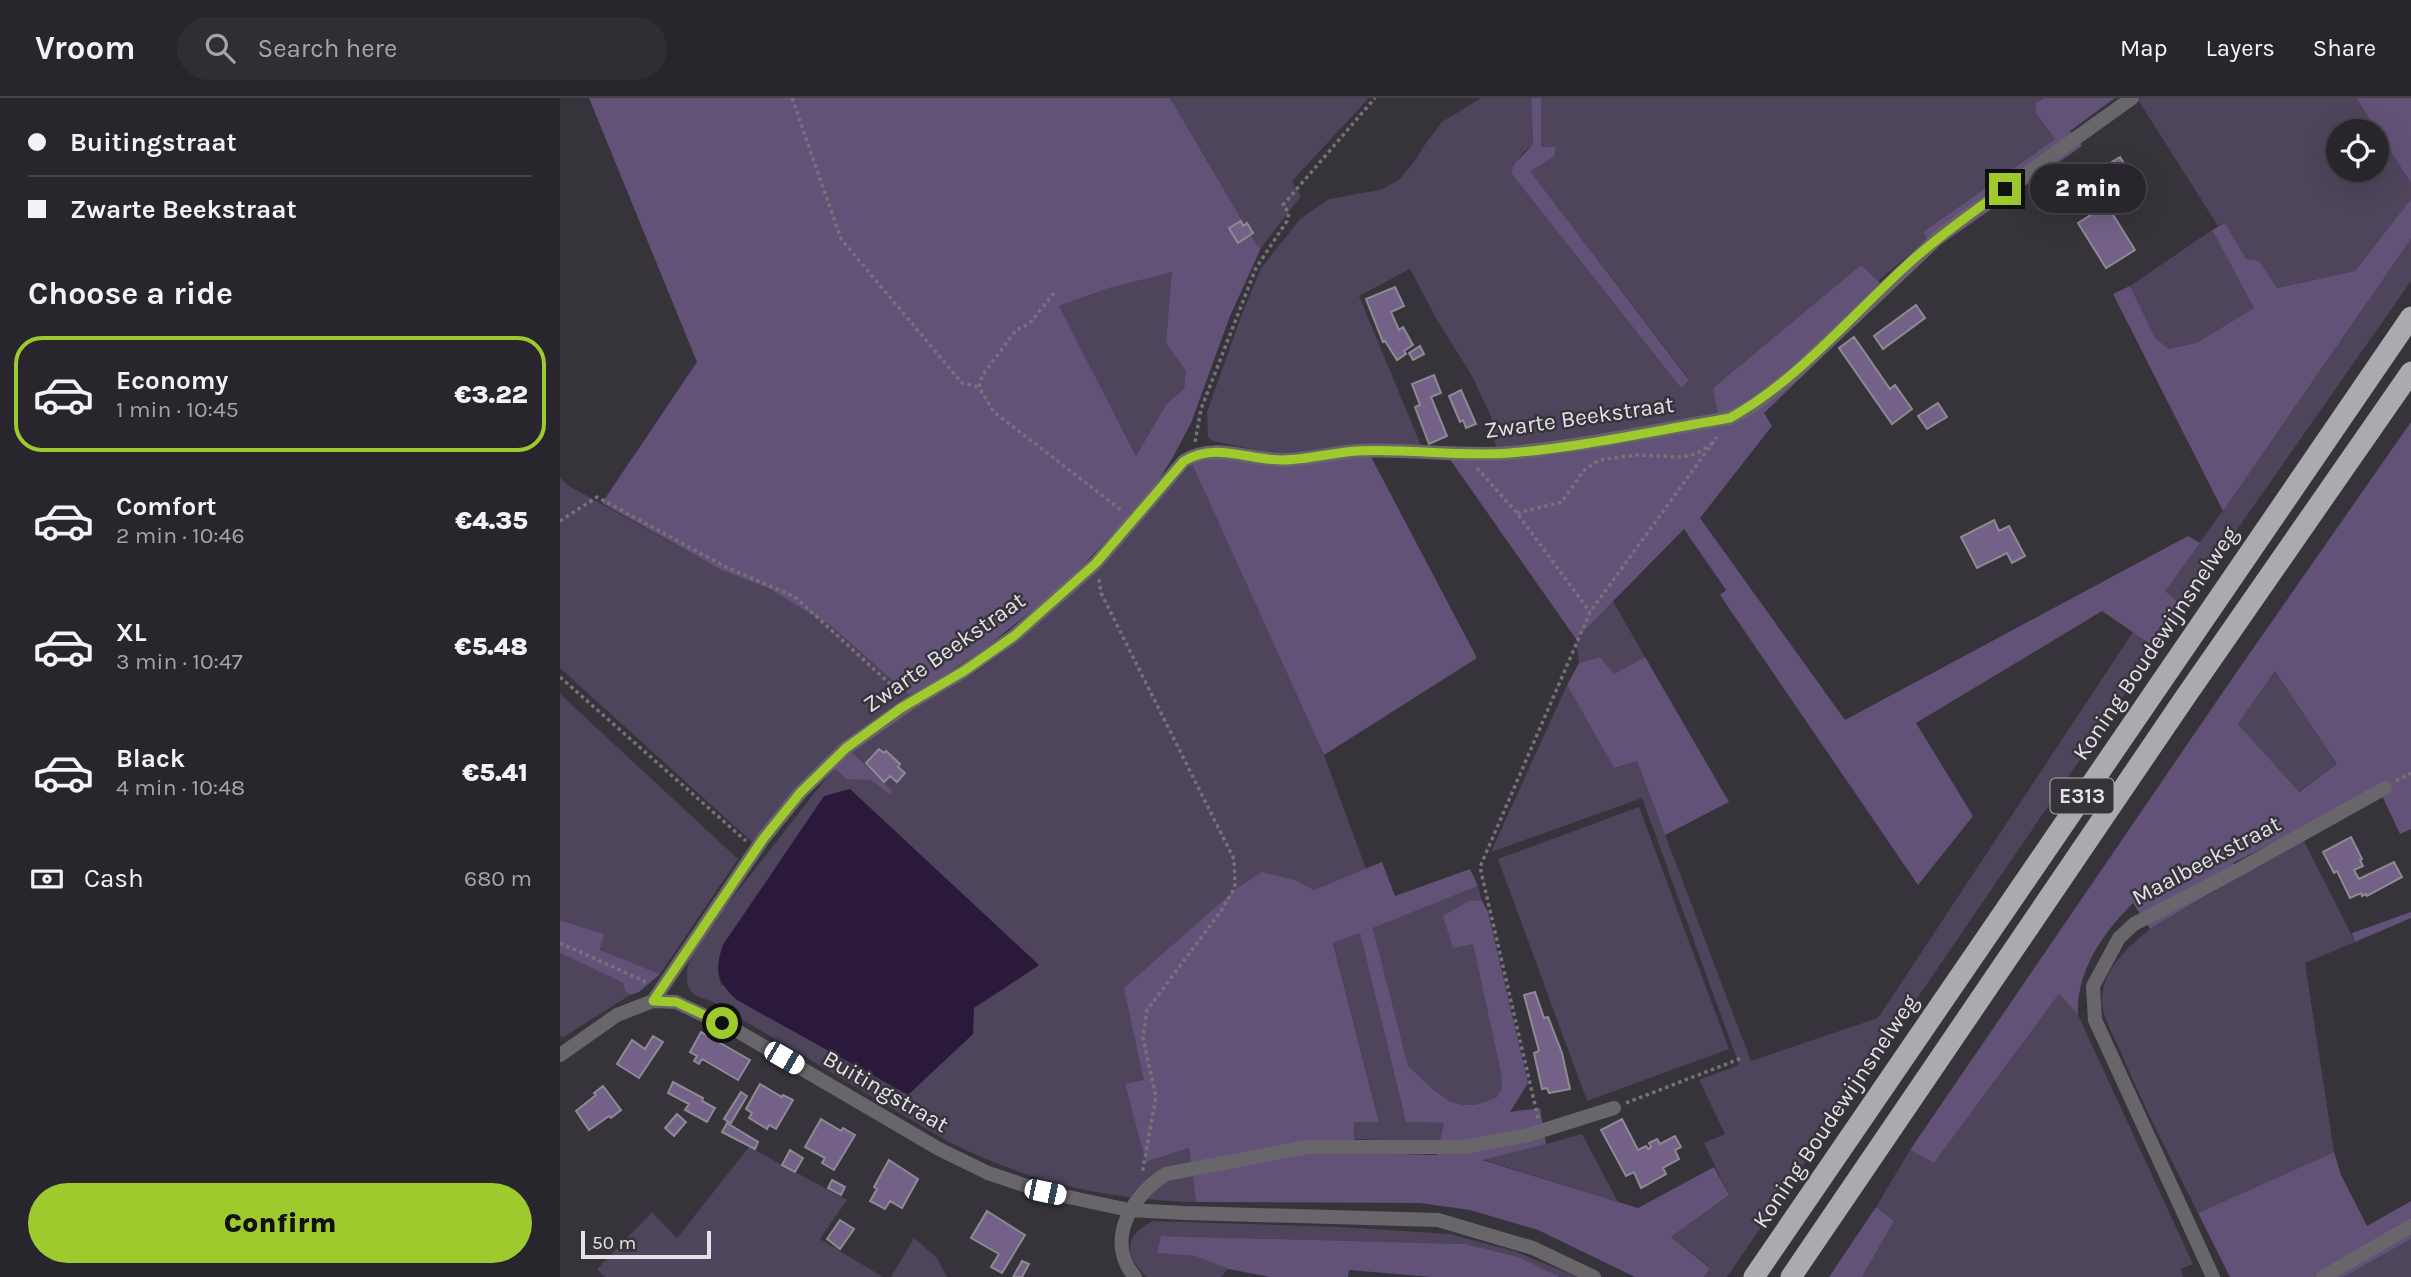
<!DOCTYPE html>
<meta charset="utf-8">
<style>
body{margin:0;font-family:Karla,sans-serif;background:#302e34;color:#f1f3f6;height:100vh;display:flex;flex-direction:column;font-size:26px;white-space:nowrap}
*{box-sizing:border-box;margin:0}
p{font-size:23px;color:#a5a5a9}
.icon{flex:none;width:38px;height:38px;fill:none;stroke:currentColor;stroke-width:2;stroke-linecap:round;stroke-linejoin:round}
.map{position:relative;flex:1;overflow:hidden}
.sheet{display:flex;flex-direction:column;background:#28262c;width:560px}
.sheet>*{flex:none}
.banner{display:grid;align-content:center;height:154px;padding:0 28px;background:#28262c}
.tools{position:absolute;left:1766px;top:21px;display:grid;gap:14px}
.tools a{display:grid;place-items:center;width:63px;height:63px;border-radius:50%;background:#28262c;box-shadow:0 7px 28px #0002,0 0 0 2px #444348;font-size:35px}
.scale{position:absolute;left:21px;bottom:18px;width:130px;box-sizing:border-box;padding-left:7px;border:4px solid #e4e2e7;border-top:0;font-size:19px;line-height:24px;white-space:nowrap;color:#e4e2e7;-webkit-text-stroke:5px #36333a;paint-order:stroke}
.end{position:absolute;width:32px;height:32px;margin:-16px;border:9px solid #9eca2e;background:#111;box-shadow:0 0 0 4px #111}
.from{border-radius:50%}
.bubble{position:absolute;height:49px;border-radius:24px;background:#28262c;box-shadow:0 7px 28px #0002,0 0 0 2px #444348;font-size:23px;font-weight:800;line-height:49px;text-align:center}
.car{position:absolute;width:21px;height:42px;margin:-21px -10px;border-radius:9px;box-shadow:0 0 5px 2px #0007;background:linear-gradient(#fff 24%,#345 0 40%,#fff 0 76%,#345 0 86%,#fff 0)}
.banner b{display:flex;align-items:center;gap:24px;height:66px;font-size:26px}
.banner b+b{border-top:2px solid #444348}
.banner i{width:18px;height:18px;background:#f1f3f6}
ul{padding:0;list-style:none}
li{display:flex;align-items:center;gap:21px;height:116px;margin:0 14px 10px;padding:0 14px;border:4px solid transparent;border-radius:28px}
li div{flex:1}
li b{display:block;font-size:26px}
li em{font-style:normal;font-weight:800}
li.selected{border-color:#9eca2e}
li>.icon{width:63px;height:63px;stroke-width:1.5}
h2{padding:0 28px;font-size:32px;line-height:84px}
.pay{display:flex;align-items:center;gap:18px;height:77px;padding:0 28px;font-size:26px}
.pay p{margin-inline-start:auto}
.cta{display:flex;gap:14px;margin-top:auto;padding:14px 28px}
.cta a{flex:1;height:80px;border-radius:42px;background:#9eca2e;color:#111;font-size:28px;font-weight:800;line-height:80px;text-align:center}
header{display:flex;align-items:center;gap:42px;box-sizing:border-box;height:98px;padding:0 35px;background:#28262c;border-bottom:2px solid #444348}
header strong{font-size:33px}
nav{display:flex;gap:38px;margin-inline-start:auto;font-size:24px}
.search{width:490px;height:63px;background:#302e34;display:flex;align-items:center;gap:18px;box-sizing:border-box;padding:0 24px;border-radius:38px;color:#a5a5a9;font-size:26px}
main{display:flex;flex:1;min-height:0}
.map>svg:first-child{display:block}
.green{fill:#4e445c;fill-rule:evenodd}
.forest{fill:#635278;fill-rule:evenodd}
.water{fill:#2a193b}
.building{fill:#736188;stroke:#8d8a92;stroke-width:2}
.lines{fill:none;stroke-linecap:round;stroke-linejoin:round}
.path{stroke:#757279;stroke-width:3.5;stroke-dasharray:3.5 3.5;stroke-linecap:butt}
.street{stroke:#68666a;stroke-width:14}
.highway{stroke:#aca9b1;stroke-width:21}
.route{stroke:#9eca2e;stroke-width:9}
.labels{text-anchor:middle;stroke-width:5;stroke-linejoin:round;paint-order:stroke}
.shield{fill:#36333a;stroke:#b0aeb3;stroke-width:2}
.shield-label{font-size:21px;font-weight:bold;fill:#e4e2e7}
.street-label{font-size:23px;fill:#e4e2e7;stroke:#36333a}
</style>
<header>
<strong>Vroom</strong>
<div class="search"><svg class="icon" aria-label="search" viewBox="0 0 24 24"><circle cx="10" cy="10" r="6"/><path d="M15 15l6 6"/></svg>Search here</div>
<nav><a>Map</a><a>Layers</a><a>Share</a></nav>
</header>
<main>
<section class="sheet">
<div class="banner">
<b><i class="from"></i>Buitingstraat</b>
<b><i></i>Zwarte Beekstraat</b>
</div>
<h2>Choose a ride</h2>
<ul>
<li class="selected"><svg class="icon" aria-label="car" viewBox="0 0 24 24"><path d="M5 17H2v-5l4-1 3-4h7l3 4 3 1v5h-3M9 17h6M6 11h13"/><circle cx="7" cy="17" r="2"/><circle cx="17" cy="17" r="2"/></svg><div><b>Economy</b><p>1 min · 10:45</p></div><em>€3.22</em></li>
<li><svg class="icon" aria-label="car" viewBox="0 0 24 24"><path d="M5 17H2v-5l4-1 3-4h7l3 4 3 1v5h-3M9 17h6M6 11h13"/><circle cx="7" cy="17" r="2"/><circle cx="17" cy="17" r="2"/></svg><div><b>Comfort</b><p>2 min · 10:46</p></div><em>€4.35</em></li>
<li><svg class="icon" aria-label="car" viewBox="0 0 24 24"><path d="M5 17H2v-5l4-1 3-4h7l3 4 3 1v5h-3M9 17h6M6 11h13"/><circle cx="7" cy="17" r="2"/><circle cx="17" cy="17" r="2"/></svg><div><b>XL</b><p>3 min · 10:47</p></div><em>€5.48</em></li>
<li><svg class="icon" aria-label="car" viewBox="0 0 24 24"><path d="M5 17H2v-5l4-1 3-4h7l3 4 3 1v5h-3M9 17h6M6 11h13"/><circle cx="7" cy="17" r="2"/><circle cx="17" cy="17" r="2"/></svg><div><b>Black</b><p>4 min · 10:48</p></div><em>€5.41</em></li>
</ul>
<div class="pay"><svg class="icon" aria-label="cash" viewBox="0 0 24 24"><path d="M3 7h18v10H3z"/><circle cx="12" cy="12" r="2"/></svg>Cash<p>680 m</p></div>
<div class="cta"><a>Confirm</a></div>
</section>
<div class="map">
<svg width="1851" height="1179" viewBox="0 0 1851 1179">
<rect width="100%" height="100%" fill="#36333a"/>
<path class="green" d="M610 0H809L732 83 741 98 701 150 696 146Z
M921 0H971L973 46 963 55 951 75 1121 290 1129 281 969 72 994 59 996 49 981 50V0H1484L1477 5 1476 15 1495 41 1363 134 1367 142 1318 183 1301 167 1153 290 1158 318 960 350 936 351 932 321 912 278 877 222 850 171 799 198 862 350 716 356 653 343 648 339 647 314 682 216 701 170 740 121 769 101 820 92 839 82 854 64 866 45 882 24Z
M1581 0H1796L1851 85V101L1795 173 1717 190 1699 164 1686 161 1665 125 1658 128 1578 2ZM1778 33H1816V72H1778Z
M1652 132 1694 210 1636 245 1608 251 1595 239 1570 188Z
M1851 141V183L1623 509 1604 493 1669 404Z
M613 173 606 245 627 273 624 291 607 305 576 358 499 208 549 190Z
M632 366 764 657 806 771 754 792 735 782 584 983 565 987 587 1064 629 1050 636 1104C545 1101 471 1085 389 1044L151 903C146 901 140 900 135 897 120 887 129 862 134 849L274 670 311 682 329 696 331 693 292 654 323 628 418 573 459 543ZM234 744 478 867V868L413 910 161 887C157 872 158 862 163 847Z
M0 380 9 388 161 472 210 491 236 505 271 528 349 597 284 643 235 691 192 744 0 570Z
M1053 503 1085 559 1053 577 1040 559 1019 565 1016 541Z
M1573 534 1596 550 1167 1179H1144L1150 1169 1111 1139 1169 1097 1144 1045 1165 1036 1139 982 1179 967 1082 700 931 754 1007 587 1054 670 1077 663 1191 963 1318 920Z
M1715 573 1777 666 1738 694 1678 626Z
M0 596 178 761 100 876 40 852 44 836 0 822Z
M1079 709 1169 951 1027 1003 938 761Z
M1743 741 1795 844 1745 865 1774 1054 1638 1115C1611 1060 1582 1006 1559 950 1552 935 1541 916 1542 899 1544 870 1569 848 1590 831Z
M918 788 922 803H909L913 845 941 975 942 990 937 999 916 1007H903L891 1004 875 993 848 968 813 830Z
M800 835 846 1024 885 1025 880 1044 795 1041 794 1024 819 1023 773 844Z
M0 855 63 885 65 893 70 897 2 940 0 937Z
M1499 896 1518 917 1633 1166 1621 1171 1623 1179H1302L1334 1123 1316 1109 1350 1052 1374 1065Z
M1022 1036 1058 1104 921 1061 986 1046Z
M189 1049 287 1102 260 1141 323 1179H45L37 1171 92 1114 117 1140Z
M593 1123 779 1129 890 1136 957 1154 1017 1179H1000L959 1159 905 1146 602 1138 597 1155 635 1158 668 1171 661 1179H587C564 1158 563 1138 593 1123Z
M354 1140 377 1160 387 1179H331Z
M1851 1141V1179H1784Z"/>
<path class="forest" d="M29 0H610L696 146 701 150 670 218 631 325 613 359 593 391 528 462 495 494 429 547 380 580 349 597 271 528 210 491 161 472 42 405 137 264ZM612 174 606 245 626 273 624 291 607 305 576 358 499 208 549 190Z
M971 0H981V49H996L994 59 970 73 1129 282 1121 290 951 75 954 67 973 46Z
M1484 0H1555L1510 33 1522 48 1373 152 1363 134 1495 41 1476 15V5Z
M1796 0H1851V85Z
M1851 101V141L1663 413 1553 196 1570 188 1595 239 1608 251 1636 245 1694 210 1652 132 1665 125 1686 161 1699 163 1717 190 1795 173Z
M1301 167 1330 194 1204 315 1212 328 1140 420 1285 622 1628 438 1640 445 1605 493 1623 509 1596 550 1542 513 1356 625 1413 718 1358 787 1160 497 1166 492 1124 431 1016 541 889 360 1158 318 1153 290Z
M1851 324V731L1840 736 1819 691 1673 765 1679 778 1590 831 1573 805C1543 835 1516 873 1518 917L1499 896 1374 1065 1350 1052 1676 575ZM1715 573 1777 666 1739 694 1678 626Z
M810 357 917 560 764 657 632 366 648 359Z
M1040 559 1054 576 1085 559 1169 704 1105 737 1077 663 1054 670 1007 587 1019 565Z
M292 654 332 693 329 696 311 682 287 681 274 670Z
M822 764 835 798 910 771 918 788 813 830 848 968 875 993 891 1004 903 1007H916L937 999 942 990 941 975 913 846 893 850 883 818 909 803H922L928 814 968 985 950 1014 980 1010 986 1046 922 1062 1078 1110 1154 1069 1169 1097 1111 1139 1150 1170 1144 1179H1075L978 1132 910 1112 860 1105 636 1104 629 1050 586 1064 565 986 584 982 564 890 676 791 702 774 735 782 754 792ZM800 835 846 1024 884 1025 877 1057 795 1055 794 1024H819L773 845Z
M1851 814V820L1795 844 1792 835Z
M0 822 44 836 40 852 100 876 79 894 70 897 65 893 63 885 0 855Z
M1774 1054 1781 1077 1807 1128 1851 1103V1141L1784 1179H1670L1638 1115Z
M1316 1109 1334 1123 1302 1179H1269Z
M601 1138 905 1146 959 1159 1000 1179H872L789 1172 788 1179H710L668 1171 635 1158 597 1155Z"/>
<path class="water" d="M290 691 479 867 414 910 413 936 348 997 177 902C157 883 154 874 163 847L264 698Z"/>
<path class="building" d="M1560 59 1579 89 1576 91 1583 100 1569 109 1563 99 1561 100 1542 70Z
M1547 107 1575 152 1546 170 1518 125Z
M681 123 683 128 687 125 693 135 678 145 669 130Z
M835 189 844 208 831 214 839 232 843 229 853 247 844 253 846 256 837 262 825 243 823 244 806 201Z
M1356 207 1365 220 1323 251 1314 238Z
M1294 239 1330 291 1335 287 1352 311 1332 326 1279 250Z
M860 248 864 256 853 262 849 255Z
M874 277 881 295 871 299 887 338 869 346 855 309 860 307 852 286Z
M901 292 916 326 906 330 903 322 900 324 889 298Z
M1378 305 1387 319 1367 331 1358 318Z
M1434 422 1439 433 1449 428 1465 458 1452 465 1447 455 1417 470 1401 439Z
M319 651 324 655 326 653 340 666 338 669 345 675 337 684 330 678 324 684 306 665Z
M1791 739 1802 761 1800 762 1803 768 1794 772 1799 781 1834 764 1842 779 1807 798 1806 796 1802 798 1801 795 1790 800 1777 773 1774 775 1763 754Z
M975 894 984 920 988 919 1002 955 1010 991 989 995 987 990 982 991 974 955 979 953 964 897Z
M141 934 190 962 178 982 142 961 139 966 134 963 137 958 130 954Z
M93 938 103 944 79 980 57 966 72 942 85 951Z
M113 984 143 1000 142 1003 155 1010 147 1024 125 1012 129 1006 108 995Z
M200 986 222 999 223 997 233 1002 216 1031 209 1027 207 1031 189 1020 192 1015 186 1011Z
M43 988 61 1012 51 1020 49 1018 29 1032 16 1013 36 997 34 995Z
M181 994 187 998 171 1025 164 1021Z
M117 1016 126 1024 114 1038 105 1030Z
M261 1021 281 1033 283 1030 295 1037 274 1072 262 1065 265 1060 245 1049Z
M1062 1021 1078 1052 1086 1048 1088 1051 1091 1049 1089 1045 1097 1041 1100 1046 1115 1038 1121 1049 1115 1052 1119 1061 1103 1070 1106 1076 1081 1090 1074 1074 1066 1078 1041 1032Z
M167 1025 198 1044 195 1051 162 1034Z
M230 1052 243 1060 235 1074 222 1067Z
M329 1062 358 1081 342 1110 330 1103 325 1111 310 1103 317 1091 314 1089Z
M272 1082 285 1089 281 1097 268 1090Z
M427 1113 465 1137 442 1175 431 1169 439 1156 411 1140Z
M280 1122 294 1131 280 1151 267 1141Z
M462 1163 469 1166 462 1179H453Z"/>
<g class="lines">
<path class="path" d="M232 0 281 141 402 285 419 289
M494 195 469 226 456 232 422 278 419 289 434 314 561 412
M635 344 641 311 696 170 727 123 729 115 723 107 815 0
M917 370 957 415 1030 514
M957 415 1002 404 1023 373 1039 362 1077 357 1122 359 1136 356 1151 346
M0 423 37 399 166 469 235 499 339 594
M539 481 541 495 674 761 675 789 661 813 587 912 583 940 596 999 582 1076
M0 579 186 743
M1836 683 1851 675
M0 845 84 883 87 888
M1066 1005 1182 960
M978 1020 920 769 1030 514 1157 339"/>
<path class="street" d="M93 903 203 741 240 695 286 650 350 605 404 573 454 538 536 465 624 363C656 344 687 362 722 362 746 362 771 355 796 353 847 350 898 359 950 355 1024 348 1097 332 1170 320L1194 307 1235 275 1381 137 1572 0
M0 957 57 917 93 903 116 904 179 934 379 1051 428 1075 485 1094 569 1112 625 1115 878 1122 973 1150 1034 1179
M575 1179C544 1143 572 1097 606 1076L747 1049H905L968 1037 1054 1010
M1653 1179 1535 922 1533 888 1559 840 1574 826 1667 778 1825 690
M1763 1179 1851 1128"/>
<path class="highway" d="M1194 1179 1851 219
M1231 1179 1626 598 1851 274"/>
</g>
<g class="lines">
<path class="route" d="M162 925 116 904 93 903 203 741 240 695 286 650 341 610 404 573 454 538 536 465 624 363C656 344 687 362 722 362 746 362 771 355 796 353 847 350 898 359 950 355 1024 349 1097 332 1170 320 1239 281 1290 219 1348 166 1378 139 1411 115 1445 91"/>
</g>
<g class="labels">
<rect class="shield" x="1490.5" y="680.5" width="63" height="35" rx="5"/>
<g class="shield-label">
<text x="1522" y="705">E313</text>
</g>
<g class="street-label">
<text transform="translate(1019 319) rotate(-8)" y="8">Zwarte Beekstraat</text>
<text transform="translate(1595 545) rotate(-56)" y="8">Koning Boudewijnsnelweg</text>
<text transform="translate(384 554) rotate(-35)" y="8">Zwarte Beekstraat</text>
<text transform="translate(1646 762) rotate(-28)" y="8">Maalbeekstraat</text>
<text transform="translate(326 993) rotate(30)" y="8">Buitingstraat</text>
<text transform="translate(1275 1013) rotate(-56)" y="8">Koning Boudewijnsnelweg</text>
</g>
</g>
</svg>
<div class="tools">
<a><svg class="icon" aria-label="locate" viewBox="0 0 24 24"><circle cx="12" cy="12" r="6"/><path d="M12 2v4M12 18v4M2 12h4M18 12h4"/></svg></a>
</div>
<div class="scale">50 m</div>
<i class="end from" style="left:162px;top:925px"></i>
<i class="end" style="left:1445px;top:91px"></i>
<div class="bubble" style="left:1470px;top:66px;width:116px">2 min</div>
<i class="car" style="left:224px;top:960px;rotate:120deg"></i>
<i class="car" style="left:485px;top:1094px;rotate:102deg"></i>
</div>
</main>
